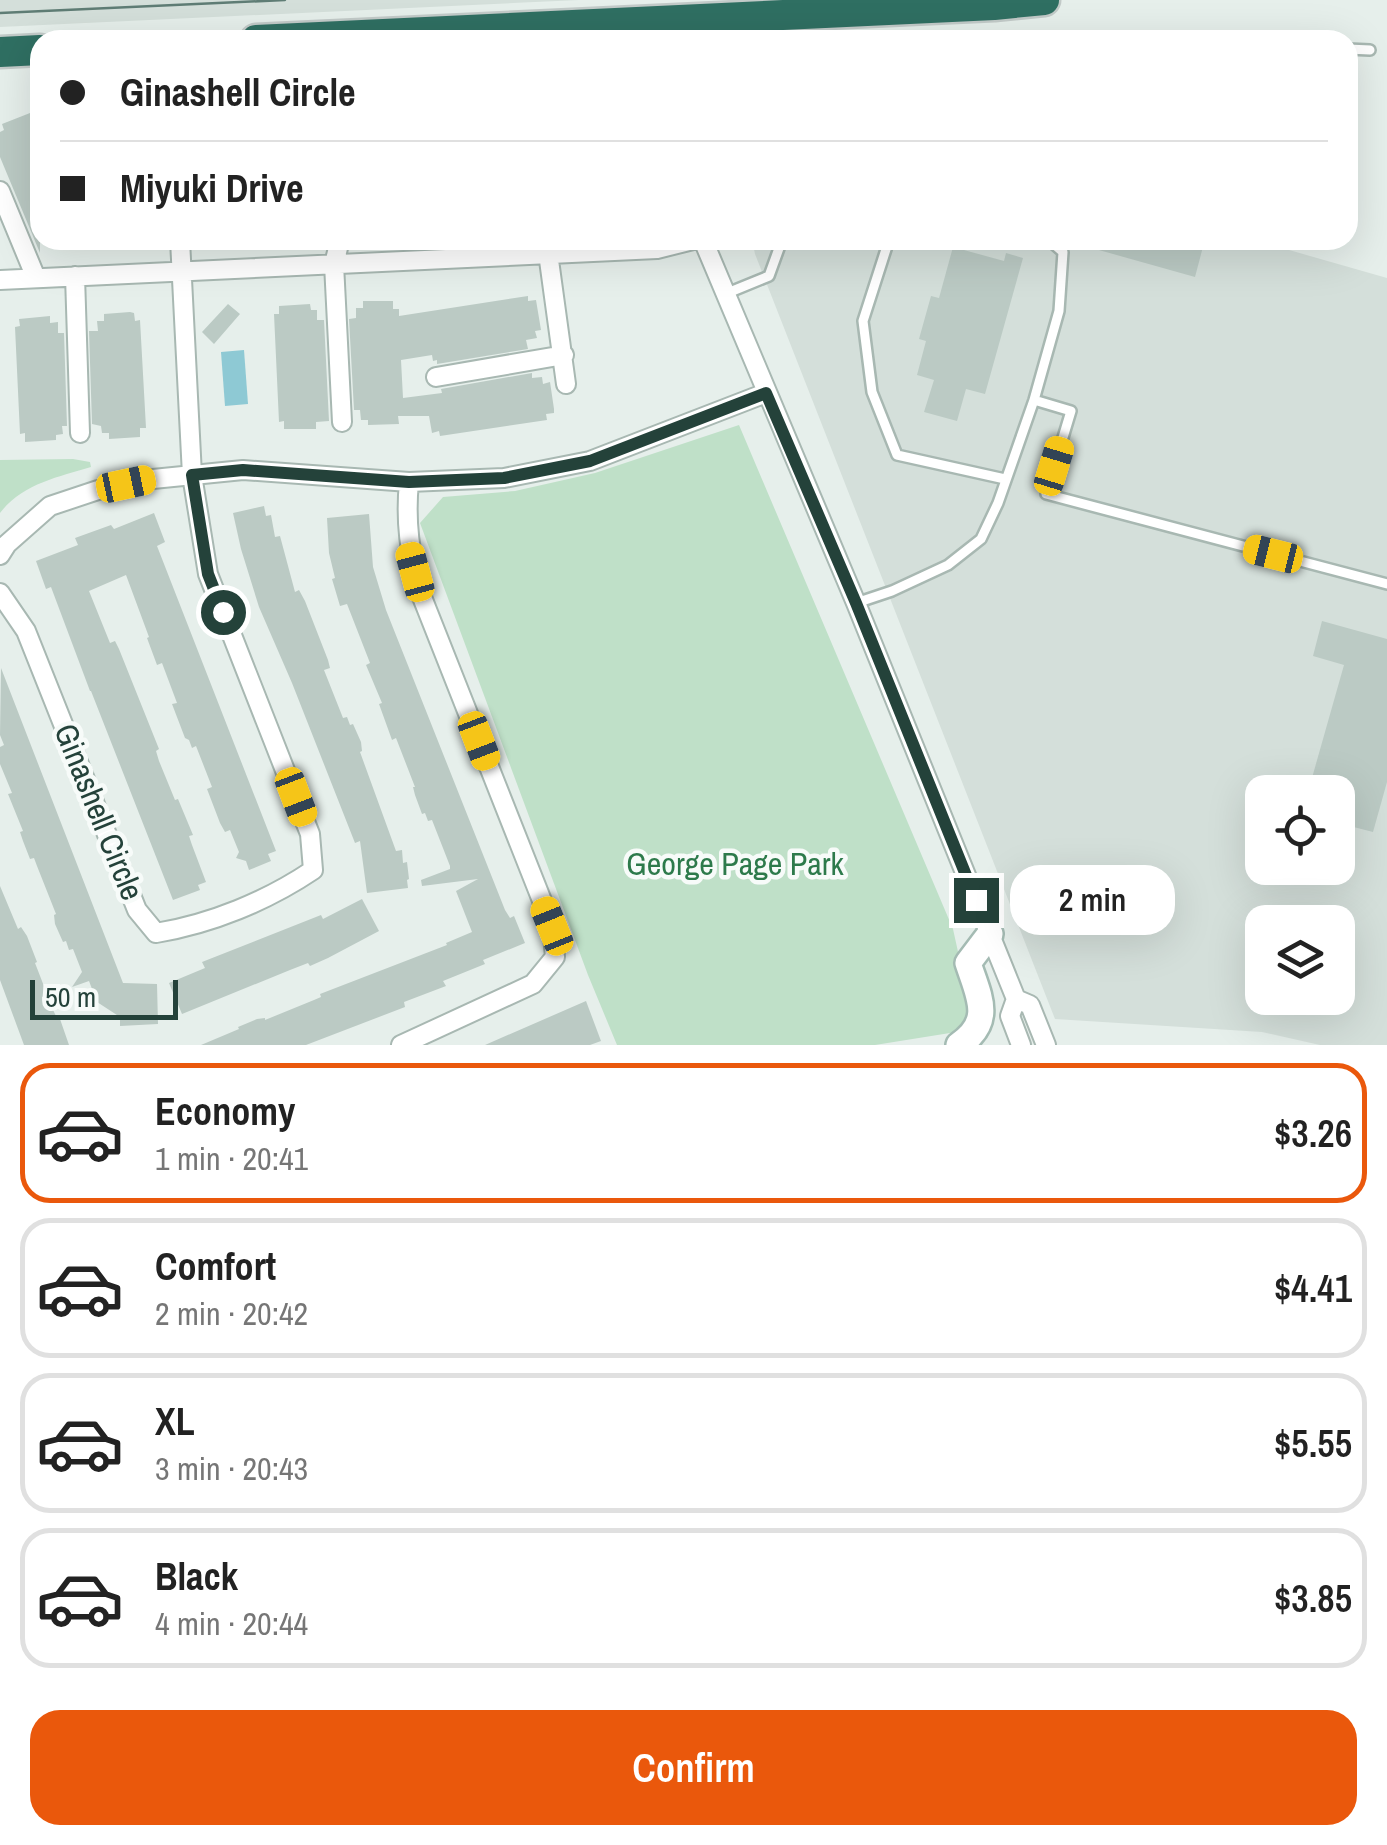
<!DOCTYPE html>
<meta charset="utf-8">
<style>
body{margin:0;font-family:"Archivo Narrow",sans-serif;background:#f2f2f2;color:#222;height:100vh;display:flex;flex-direction:column;font-size:38px;white-space:nowrap}
*{box-sizing:border-box;margin:0}
p{font-size:32px;color:#767676}
.icon{flex:none;width:55px;height:55px;fill:none;stroke:currentColor;stroke-width:2;stroke-linecap:round;stroke-linejoin:round}
.map{position:relative;height:1045px;overflow:hidden}
.details{display:flex;flex-direction:column;background:#fff;flex:1}
.details>*{flex:none}
.hud{position:absolute;left:30px;top:30px;width:1328px;height:220px;border-radius:30px;box-shadow:0 10px 40px #0002;display:grid;align-content:center;height:220px;padding:0 30px;background:#fff}
.tools{position:absolute;left:1245px;top:775px;display:grid;gap:20px}
.tools a{display:grid;place-items:center;width:110px;height:110px;border-radius:20px;background:#fff;box-shadow:0 10px 40px #0002;font-size:50px}
.scale{position:absolute;left:30px;bottom:25px;width:148px;box-sizing:border-box;padding-left:10px;border:5px solid #24423a;border-top:0;font-size:28px;line-height:35px;white-space:nowrap;color:#24423a;-webkit-text-stroke:8px #f7fbf9;paint-order:stroke}
.end{position:absolute;width:45px;height:45px;margin:-22px;border:12px solid #24423a;background:#fff;box-shadow:0 0 0 5px #fff}
.from{border-radius:50%}
.bubble{position:absolute;height:70px;border-radius:30px;background:#fff;box-shadow:0 10px 40px #0002;font-size:32px;font-weight:600;line-height:70px;text-align:center}
.car{position:absolute;width:30px;height:60px;margin:-30px -15px;border-radius:12px;box-shadow:0 0 8px 2px #0007;background:linear-gradient(#f5c518 24%,#345 0 40%,#f5c518 0 76%,#345 0 86%,#f5c518 0)}
.hud b{display:flex;align-items:center;gap:35px;height:95px;font-size:38px}
.hud b+b{border-top:2px solid #e0e0e0}
.hud i{width:25px;height:25px;background:#222}
ul{padding:18px 0 0;list-style:none}
li{display:flex;align-items:center;gap:30px;height:140px;margin:0 20px 15px;padding:0 10px;border:5px solid #e0e0e0;border-radius:30px}
li div{flex:1}
li b{display:block;font-size:38px}
li em{font-style:normal;font-weight:600}
li.on{border-color:#ea580c}
li>.icon{width:90px;height:90px;stroke-width:1.5}
.primary-button{display:flex;gap:20px;margin-top:auto;padding:20px 30px}
.primary-button a{flex:1;height:115px;border-radius:30px;background:#ea580c;color:#fff;font-size:40px;font-weight:600;line-height:115px;text-align:center}
.map>svg:first-child{display:block}
.built{fill:#d4dfda;fill-rule:evenodd}
.green{fill:#bfe0c8}
.water{fill:#8ec9d4}
.building{fill:#bbcac4}
.lines{fill:none;stroke-linecap:round;stroke-linejoin:round}
.lane-casing{stroke:#a8b8b2;stroke-width:14}
.street-casing{stroke:#a8b8b2;stroke-width:22}
.secondary-casing{stroke:#a4bbb3;stroke-width:30}
.highway-casing{stroke:#c2cac8;stroke-width:35}
.lane{stroke:#fff;stroke-width:9}
.street{stroke:#fff;stroke-width:18}
.secondary{stroke:#fff;stroke-width:25}
.highway{stroke:#2f6f62;stroke-width:30}
.tram{stroke:#5f7d75;stroke-width:2.5}
.route{stroke:#24423a;stroke-width:12}
.labels{text-anchor:middle;stroke-width:9;stroke-linejoin:round;paint-order:stroke}
.street-label{font-size:32px;fill:#24423a;stroke:#f7fbf9}
.park-label{font-size:32px;fill:#2d7a4b;stroke:#f7fbf9}
</style>
<div class="map">
<svg width="1387" height="1045" viewBox="0 0 1387 1045">
<rect width="100%" height="100%" fill="#e6efeb"/>
<path class="built" d="M0 0H579L0 27Z
M752 240H1254L1387 278V1045H1320L1262 1032 1055 1019 755 254ZM1262 792H1338V868H1262ZM1262 922H1338V998H1262Z"/>
<path class="green" d="M739 425 953 929 975 1029 875 1045H617L588 975 420 523 443 497 515 491 595 473Z
M73 459 90 462 91 467C58 477 22 484 0 513V460Z"/>
<path class="water" d="M244 350 248 404 225 406 221 352Z"/>
<path class="building" d="M30 113 33 121 40 118V253L0 157V132L4 130 2 124Z
M1081 240H1193L1204 243 1195 277 1081 245Z
M953 247 1004 261 1006 253 1023 258 985 394 966 389 957 421 924 412 934 380 917 375 926 341 919 339 931 296 939 298Z
M528 296V301L536 300 541 330 535 331 537 338 526 340 528 349 437 364V360L433 361 432 355 401 360 403 398 442 393 441 389 532 373V378L542 377 543 384 550 382 554 409V413L546 414 547 420 440 436 439 431 432 433 429 416H398L399 424 368 425V420H361L360 410H354L349 319 356 318V308H363V301H393V309H399V316Z
M228 304 240 314 214 344 202 332Z
M310 304 311 310H317V320H324L329 421 316 422V429H284V421L279 422 274 314H279V306Z
M130 312 134 313 135 321 140 320 146 428H140V437L109 439V433H102L101 426 92 424 89 331H98L97 321H104V314Z
M50 316V323L58 322V333H64L67 426H62L63 434 56 435V440L25 442V433L20 434 15 327 20 326 19 319Z
M264 506 266 516 271 515 275 537 280 536 295 592 299 590 305 601 328 660 330 668 324 670 343 718 347 717 350 725 353 724 361 742 362 751 360 752 396 851 402 850 403 863 407 862 409 879 407 880 408 888 367 893 360 841 355 843 292 683 259 607 241 549 233 513Z
M154 513 165 542 157 546 276 851 268 854 271 861 249 870 246 861 236 858 239 852 230 830 225 832 220 823 207 789 212 787 196 746 192 748 189 740 185 738 172 704 177 703 162 663 157 665 147 638 149 637 126 575 89 591 110 643 115 641 119 649 159 749 156 751 159 761 175 800 178 799 193 835 189 836 192 845 206 882 198 885 200 890 173 900 91 691H90L51 587 46 589 36 561 78 545 75 538 111 525 114 529Z
M369 514 373 567 386 610 505 910 510 918 514 916 525 943 483 960 485 964 443 981 446 986 404 1002 405 1007 306 1045H201L239 1029 238 1027 257 1019 265 1018V1020L314 1000 321 997 320 994 447 945 446 943 472 932 456 891 478 879 422 886 421 880 450 869V866L432 820 428 821 425 813 422 814 415 795 413 787H415L396 738 392 740 379 704 382 703 366 665 370 663 347 604 340 606 332 579 335 578 329 553 327 518Z
M1322 621 1387 639V782L1373 832 1338 823V792H1308L1344 665 1313 656Z
M1 668 123 983 157 984 158 1024 120 1026V1017L97 1002 89 981 72 987 82 972 73 949 69 950 66 941 63 942 55 924 54 915 56 914 37 866 34 858 30 859 23 841 20 832 23 831 8 794 12 793 0 764V747L4 745 0 735Z
M0 886 18 929 21 927 27 936 37 962 35 963 54 1012 58 1020 60 1019 69 1045H24L0 980Z
M362 899 379 931 328 958 310 966 308 963 290 970 182 1014 169 983 205 968 202 962 321 915 323 919Z
M586 1001 601 1041 590 1045H485Z"/>
<g class="lines">
<g class="lane-casing">
<path id="lane" d="M1348 49 1370 50
M889 240 863 321 872 392 897 455 1005 479
M725 294 769 276 782 240
M1034 400 1071 411 1046 494 1387 584
M856 603 892 591 948 565 981 539 998 503 1034 400 1059 311 1063 252 1049 240"/>
</g>
<g class="street-casing">
<path id="street" d="M0 191 36 278
M340 240 334 264 342 422
M703 240 856 603 1016 999 1010 1016 1021 1045
M548 253 566 384
M75 276 80 433
M0 280 657 249 693 240
M436 377 564 355
M0 555 7 544 50 506 98 490 153 479 243 470 409 482 504 478 590 461 766 393
M0 593 26 631 137 910 156 933C211 924 267 901 313 870L310 834 208 574 192 475 180 240
M1016 999 1030 1005 1046 1045
M401 1045 533 984 555 957 552 926 420 592C410 554 405 522 409 482"/>
</g>
<g class="secondary-casing">
<path id="secondary" d="M959 1045C994 1021 979 997 968 963L990 934"/>
</g>
<g class="highway-casing">
<path id="highway" d="M256 40 994 5 1044 0
M0 52 40 50"/>
</g>
<use href="#lane" class="lane"/>
<use href="#street" class="street"/>
<use href="#secondary" class="secondary"/>
<use href="#highway" class="highway"/>
<path class="tram" d="M0 13 285 0"/>
</g>
<g class="lines">
<path class="route" d="M223 612 208 574 192 475 243 470 409 482 504 478 590 461 766 393 856 603 976 900"/>
</g>
<g class="labels">
<g class="street-label">
<text transform="translate(99 812) rotate(68)" y="11">Ginashell Circle</text>
</g>
<g class="park-label">
<text x="735" y="875">George Page Park</text>
</g>
</g>
</svg>
<div class="tools">
<a><svg class="icon" aria-label="locate" viewBox="0 0 24 24"><circle cx="12" cy="12" r="6"/><path d="M12 2v4M12 18v4M2 12h4M18 12h4"/></svg></a>
<a><svg class="icon" aria-label="layers" viewBox="0 0 24 24"><path d="M12 4l9 5-9 5-9-5zM3 14l9 5 9-5"/></svg></a>
</div>
<div class="scale">50 m</div>
<i class="end from" style="left:223px;top:612px"></i>
<i class="end" style="left:976px;top:900px"></i>
<div class="bubble" style="left:1010px;top:865px;width:165px">2 min</div>
<i class="car" style="left:1054px;top:466px;rotate:17deg"></i>
<i class="car" style="left:126px;top:484px;rotate:78deg"></i>
<i class="car" style="left:1273px;top:554px;rotate:284deg"></i>
<i class="car" style="left:415px;top:572px;rotate:345deg"></i>
<i class="car" style="left:479px;top:741px;rotate:159deg"></i>
<i class="car" style="left:296px;top:797px;rotate:159deg"></i>
<i class="car" style="left:552px;top:926px;rotate:338deg"></i>
<div class="hud">
<b><i class="from"></i>Ginashell Circle</b>
<b><i></i>Miyuki Drive</b>
</div>
</div>
<section class="details">
<ul>
<li class="on"><svg class="icon" aria-label="car" viewBox="0 0 24 24"><path d="M5 17H2v-5l4-1 3-4h7l3 4 3 1v5h-3M9 17h6M6 11h13"/><circle cx="7" cy="17" r="2"/><circle cx="17" cy="17" r="2"/></svg><div><b>Economy</b><p>1 min · 20:41</p></div><em>$3.26</em></li>
<li><svg class="icon" aria-label="car" viewBox="0 0 24 24"><path d="M5 17H2v-5l4-1 3-4h7l3 4 3 1v5h-3M9 17h6M6 11h13"/><circle cx="7" cy="17" r="2"/><circle cx="17" cy="17" r="2"/></svg><div><b>Comfort</b><p>2 min · 20:42</p></div><em>$4.41</em></li>
<li><svg class="icon" aria-label="car" viewBox="0 0 24 24"><path d="M5 17H2v-5l4-1 3-4h7l3 4 3 1v5h-3M9 17h6M6 11h13"/><circle cx="7" cy="17" r="2"/><circle cx="17" cy="17" r="2"/></svg><div><b>XL</b><p>3 min · 20:43</p></div><em>$5.55</em></li>
<li><svg class="icon" aria-label="car" viewBox="0 0 24 24"><path d="M5 17H2v-5l4-1 3-4h7l3 4 3 1v5h-3M9 17h6M6 11h13"/><circle cx="7" cy="17" r="2"/><circle cx="17" cy="17" r="2"/></svg><div><b>Black</b><p>4 min · 20:44</p></div><em>$3.85</em></li>
</ul>
<div class="primary-button"><a>Confirm</a></div>
</section>
